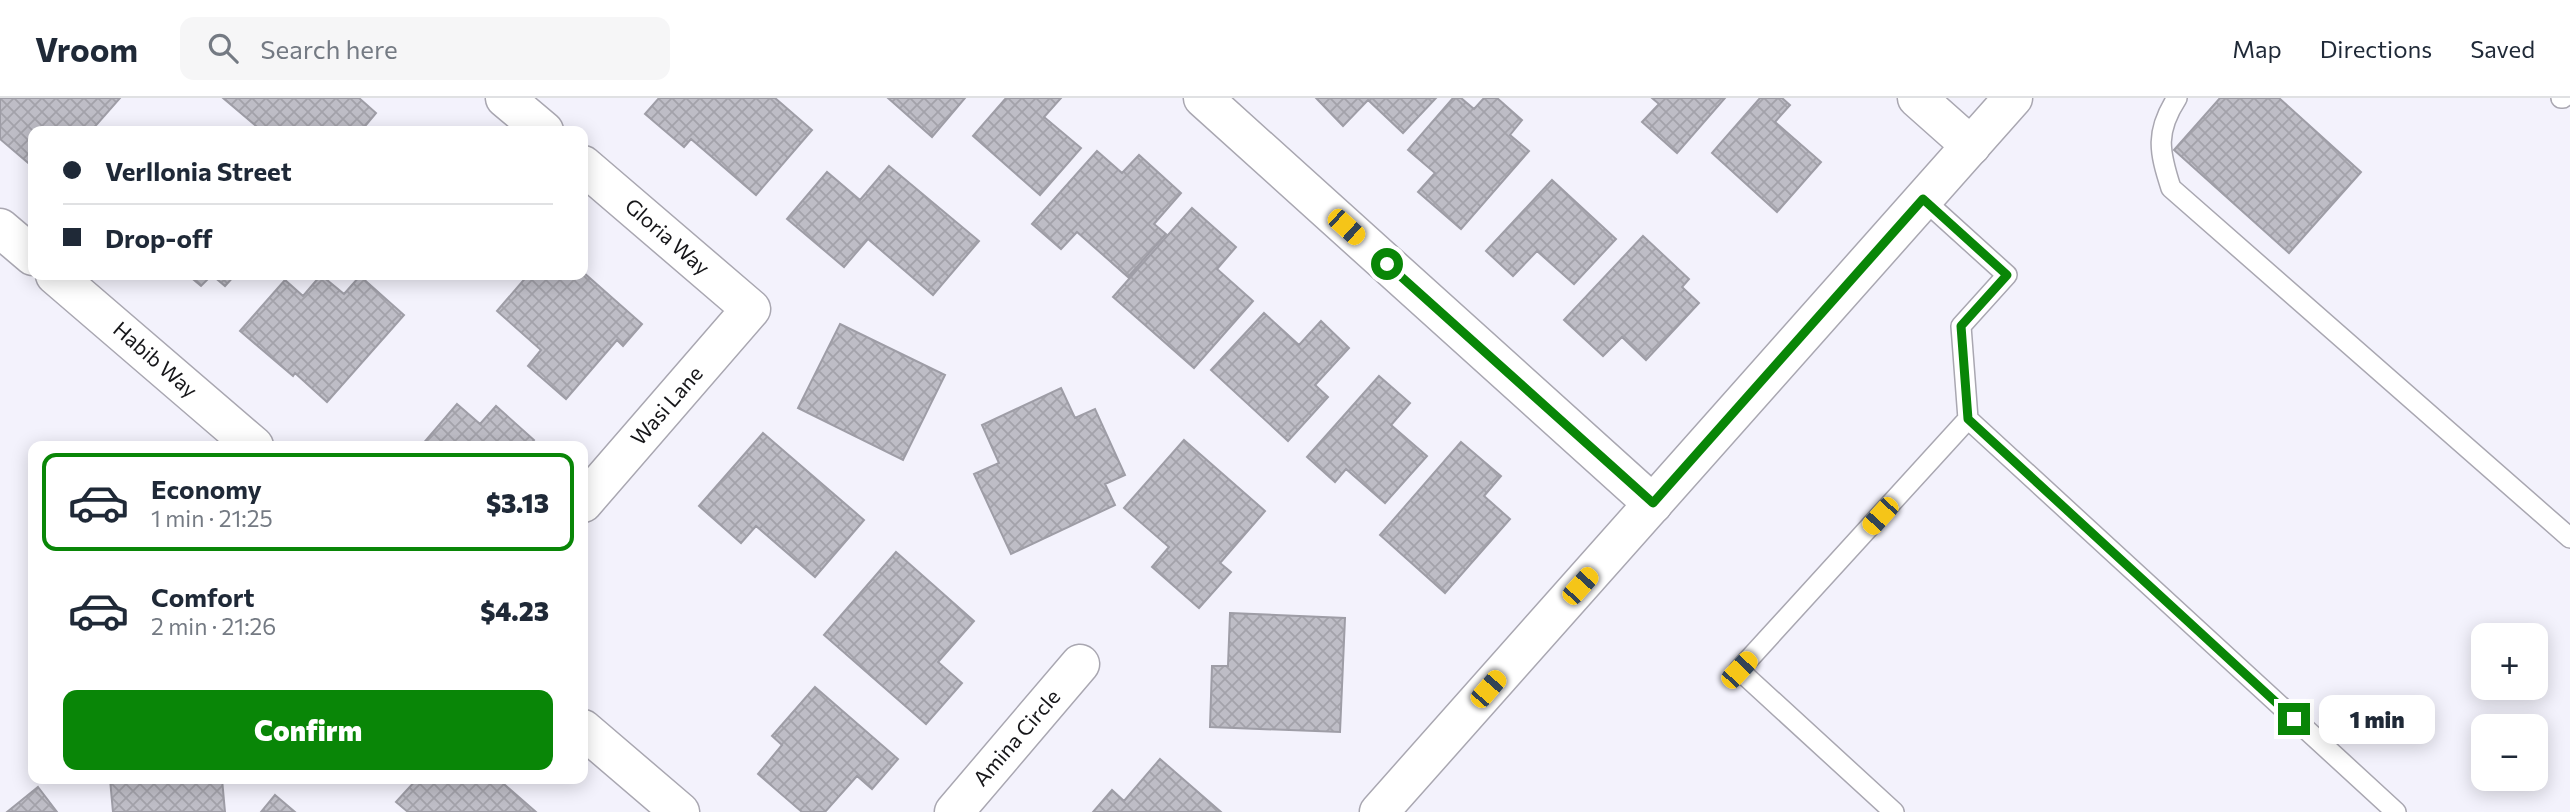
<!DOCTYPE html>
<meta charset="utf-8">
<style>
body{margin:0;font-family:Commissioner,sans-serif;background:#f6f6f7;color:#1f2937;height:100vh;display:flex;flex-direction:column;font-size:26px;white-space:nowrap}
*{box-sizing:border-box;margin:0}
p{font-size:23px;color:#747a83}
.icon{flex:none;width:38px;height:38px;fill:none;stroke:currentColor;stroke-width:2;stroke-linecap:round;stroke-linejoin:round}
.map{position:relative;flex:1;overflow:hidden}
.drawer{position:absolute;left:28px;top:343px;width:560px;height:343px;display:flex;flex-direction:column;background:#fff;border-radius:14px;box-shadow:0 4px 18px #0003}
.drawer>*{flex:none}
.guide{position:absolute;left:28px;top:28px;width:560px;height:154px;border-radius:14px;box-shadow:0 4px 18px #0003;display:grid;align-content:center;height:154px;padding:0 35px;background:#fff}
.controls{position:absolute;left:2471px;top:525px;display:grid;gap:14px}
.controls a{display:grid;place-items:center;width:77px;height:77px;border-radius:14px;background:#fff;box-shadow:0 4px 18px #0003;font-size:35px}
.end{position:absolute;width:32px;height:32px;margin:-16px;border:9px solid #098607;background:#fff;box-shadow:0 0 0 4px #fff}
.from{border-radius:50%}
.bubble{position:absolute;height:49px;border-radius:14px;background:#fff;box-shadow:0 4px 18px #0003;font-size:23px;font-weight:800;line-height:49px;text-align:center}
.car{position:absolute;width:21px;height:42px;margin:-21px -10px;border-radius:9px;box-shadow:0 0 5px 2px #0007;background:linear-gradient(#f5c518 24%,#345 0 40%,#f5c518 0 76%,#345 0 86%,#f5c518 0)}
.guide b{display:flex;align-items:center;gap:24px;height:66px;font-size:26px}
.guide b+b{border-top:2px solid #e0e1e3}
.guide i{width:18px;height:18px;background:#1f2937}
ul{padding:12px 0 0;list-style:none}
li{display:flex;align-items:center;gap:21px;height:98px;margin:0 14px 10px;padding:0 21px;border:4px solid transparent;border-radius:14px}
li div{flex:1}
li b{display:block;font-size:26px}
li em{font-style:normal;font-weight:800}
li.selected{border-color:#098607}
li>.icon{width:63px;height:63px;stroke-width:1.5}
.cta{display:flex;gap:14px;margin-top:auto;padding:14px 35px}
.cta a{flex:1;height:80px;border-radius:14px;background:#098607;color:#fff;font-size:28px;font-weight:800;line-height:80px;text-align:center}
header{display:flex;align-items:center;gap:42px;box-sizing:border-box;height:98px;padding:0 35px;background:#fff;border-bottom:2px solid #e0e1e3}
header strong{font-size:33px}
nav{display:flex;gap:38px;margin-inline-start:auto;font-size:24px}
.search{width:490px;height:63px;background:#f6f6f7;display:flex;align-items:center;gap:18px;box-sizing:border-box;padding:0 24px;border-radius:14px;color:#747a83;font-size:26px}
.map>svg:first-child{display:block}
.building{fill:url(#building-cross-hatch);stroke:#9e9da6;stroke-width:2}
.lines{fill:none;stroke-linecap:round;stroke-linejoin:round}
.service-casing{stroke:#a9a7b1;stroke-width:22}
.minor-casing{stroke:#a9a7b1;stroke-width:41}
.secondary-casing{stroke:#a9a7b1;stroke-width:41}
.service{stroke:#fff;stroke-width:19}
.minor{stroke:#fff;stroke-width:38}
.secondary{stroke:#fff;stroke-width:38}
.route{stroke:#098607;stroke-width:9}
.labels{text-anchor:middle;stroke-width:7;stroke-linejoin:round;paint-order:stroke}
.street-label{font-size:21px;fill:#161619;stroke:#fff}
</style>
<header>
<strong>Vroom</strong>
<div class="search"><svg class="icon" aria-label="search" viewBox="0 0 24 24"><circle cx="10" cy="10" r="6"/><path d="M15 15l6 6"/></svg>Search here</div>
<nav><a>Map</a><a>Directions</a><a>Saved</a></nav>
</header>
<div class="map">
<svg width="2570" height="714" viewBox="0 0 2570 714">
<defs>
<pattern id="building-cross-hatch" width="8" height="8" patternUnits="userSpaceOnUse" patternTransform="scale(1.75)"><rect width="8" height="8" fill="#bebdc6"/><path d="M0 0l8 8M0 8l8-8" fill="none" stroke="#a3a2aa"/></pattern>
</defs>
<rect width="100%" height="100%" fill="#f3f2fc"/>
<path class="building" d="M0 0H120L91 33H33V69L0 41Z
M223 0H359L376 15 361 33H262Z
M659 0H775L812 32 756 97 691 41 684 49 645 16Z
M888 0H965L932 39Z
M1006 0H1061L1044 19 1081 50 1040 97 973 38Z
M1316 0H1436L1403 35 1368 2 1343 28Z
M1453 0H1461L1474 11 1484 0H1497L1522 22 1510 37 1529 53 1461 131 1418 94 1435 75 1408 52Z
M1652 0H1725L1677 55 1642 24 1659 6Z
M1760 0H1782L1790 7 1775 24 1821 64 1777 114 1712 55Z
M2220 0H2279L2361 74 2289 155 2174 52Z
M1097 53 1122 75 1139 57 1181 95 1154 126 1166 136 1128 179 1077 134 1061 151 1032 126Z
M889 68 979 143 933 197 868 141 844 169 787 121 827 74 860 102Z
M1552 82 1616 141 1574 186 1537 153 1513 178 1486 153Z
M1192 110 1236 149 1217 171 1253 203 1194 270 1113 199Z
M1643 138 1689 181 1682 189 1699 205 1646 262 1622 239 1603 258 1564 222Z
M583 174 642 226 623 248 617 242 566 301 528 268 541 252 497 213 528 177 550 179 583 177Z
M188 177H212L201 188Z
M212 177H235L225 188Z
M321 177 344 196 360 178 404 217 327 304 295 275 293 278 240 233 285 182 303 198Z
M1264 215 1299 247 1321 223 1349 250 1315 287 1328 299 1288 343 1211 272Z
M840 226 945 277 903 362 798 310Z
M1379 278 1410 305 1391 327 1427 358 1385 405 1346 371 1335 384 1307 359Z
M1061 290 1075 320 1095 311 1125 377 1105 386 1115 407 1011 456 974 376 999 365 982 327Z
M457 306 480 326 496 308 534 342 529 348H421Z
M763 335 864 422 815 479 756 428 741 445 699 408Z
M1184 342 1265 413 1220 465 1231 474 1199 510 1152 469 1169 449 1124 410Z
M1461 344 1501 378 1484 398 1510 421 1445 495 1380 437Z
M896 454 974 523 938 564 962 585 926 626 824 537Z
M1230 515 1345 520 1340 634 1210 629 1212 568H1228Z
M815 589 898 661 872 691 857 678 825 714H802L758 676 782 647 772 638Z
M1160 661 1221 714H1093L1112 692 1124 703Z
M110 681H222L225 714H113Z
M417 681H498L536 714H408L396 704Z
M38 689 57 714H7Z
M275 697 295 714H261Z"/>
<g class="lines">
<g class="service-casing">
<path id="service" d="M2177 0C2155 34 2159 53 2171 90L2570 440
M2561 0H2563
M1923 101 2007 177 1961 228 1968 321 2396 714
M1894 714 1739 572 1968 321"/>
</g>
<g class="minor-casing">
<path id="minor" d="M505 0 544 33
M1203 0 1653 406
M1917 0 1971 48
M583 67 751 211 583 405
M0 130 33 158
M55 177 254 348
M583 631 680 714
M954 714 1080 566"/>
</g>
<g class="secondary-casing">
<path id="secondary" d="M1379 714 2013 0"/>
</g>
<use href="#service" class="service"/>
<use href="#minor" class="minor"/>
<use href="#secondary" class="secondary"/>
</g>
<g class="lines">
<path class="route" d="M1387 166 1653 405 1923 101 2007 177 1961 228 1968 321 2294 621"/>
</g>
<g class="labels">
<g class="street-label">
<text transform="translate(667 139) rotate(41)" y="7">Gloria Way</text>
<text transform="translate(155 262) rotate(41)" y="7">Habib Way</text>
<text transform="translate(667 308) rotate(-49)" y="7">Wasi Lane</text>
<text transform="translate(1017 640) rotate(-49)" y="7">Amina Circle</text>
</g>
</g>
</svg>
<div class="controls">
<a>+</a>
<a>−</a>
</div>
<i class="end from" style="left:1387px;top:166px"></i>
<i class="end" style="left:2294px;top:621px"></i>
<div class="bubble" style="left:2319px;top:597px;width:116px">1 min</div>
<i class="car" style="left:1346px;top:129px;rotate:132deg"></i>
<i class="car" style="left:1880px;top:418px;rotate:222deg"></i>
<i class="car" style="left:1580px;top:488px;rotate:42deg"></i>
<i class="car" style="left:1739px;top:572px;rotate:43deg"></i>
<i class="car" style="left:1488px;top:591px;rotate:41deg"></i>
<div class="guide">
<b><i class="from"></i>Verllonia Street</b>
<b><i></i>Drop-off</b>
</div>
<section class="drawer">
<ul>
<li class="selected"><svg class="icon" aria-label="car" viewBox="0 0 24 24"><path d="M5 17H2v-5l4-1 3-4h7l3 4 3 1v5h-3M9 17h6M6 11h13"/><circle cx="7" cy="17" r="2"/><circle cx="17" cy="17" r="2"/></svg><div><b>Economy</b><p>1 min · 21:25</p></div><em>$3.13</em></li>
<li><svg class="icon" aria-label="car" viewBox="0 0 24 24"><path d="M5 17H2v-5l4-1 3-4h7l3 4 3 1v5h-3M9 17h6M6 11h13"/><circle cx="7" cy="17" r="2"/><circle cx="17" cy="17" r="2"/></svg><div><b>Comfort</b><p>2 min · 21:26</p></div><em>$4.23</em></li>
</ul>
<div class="cta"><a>Confirm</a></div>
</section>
</div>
